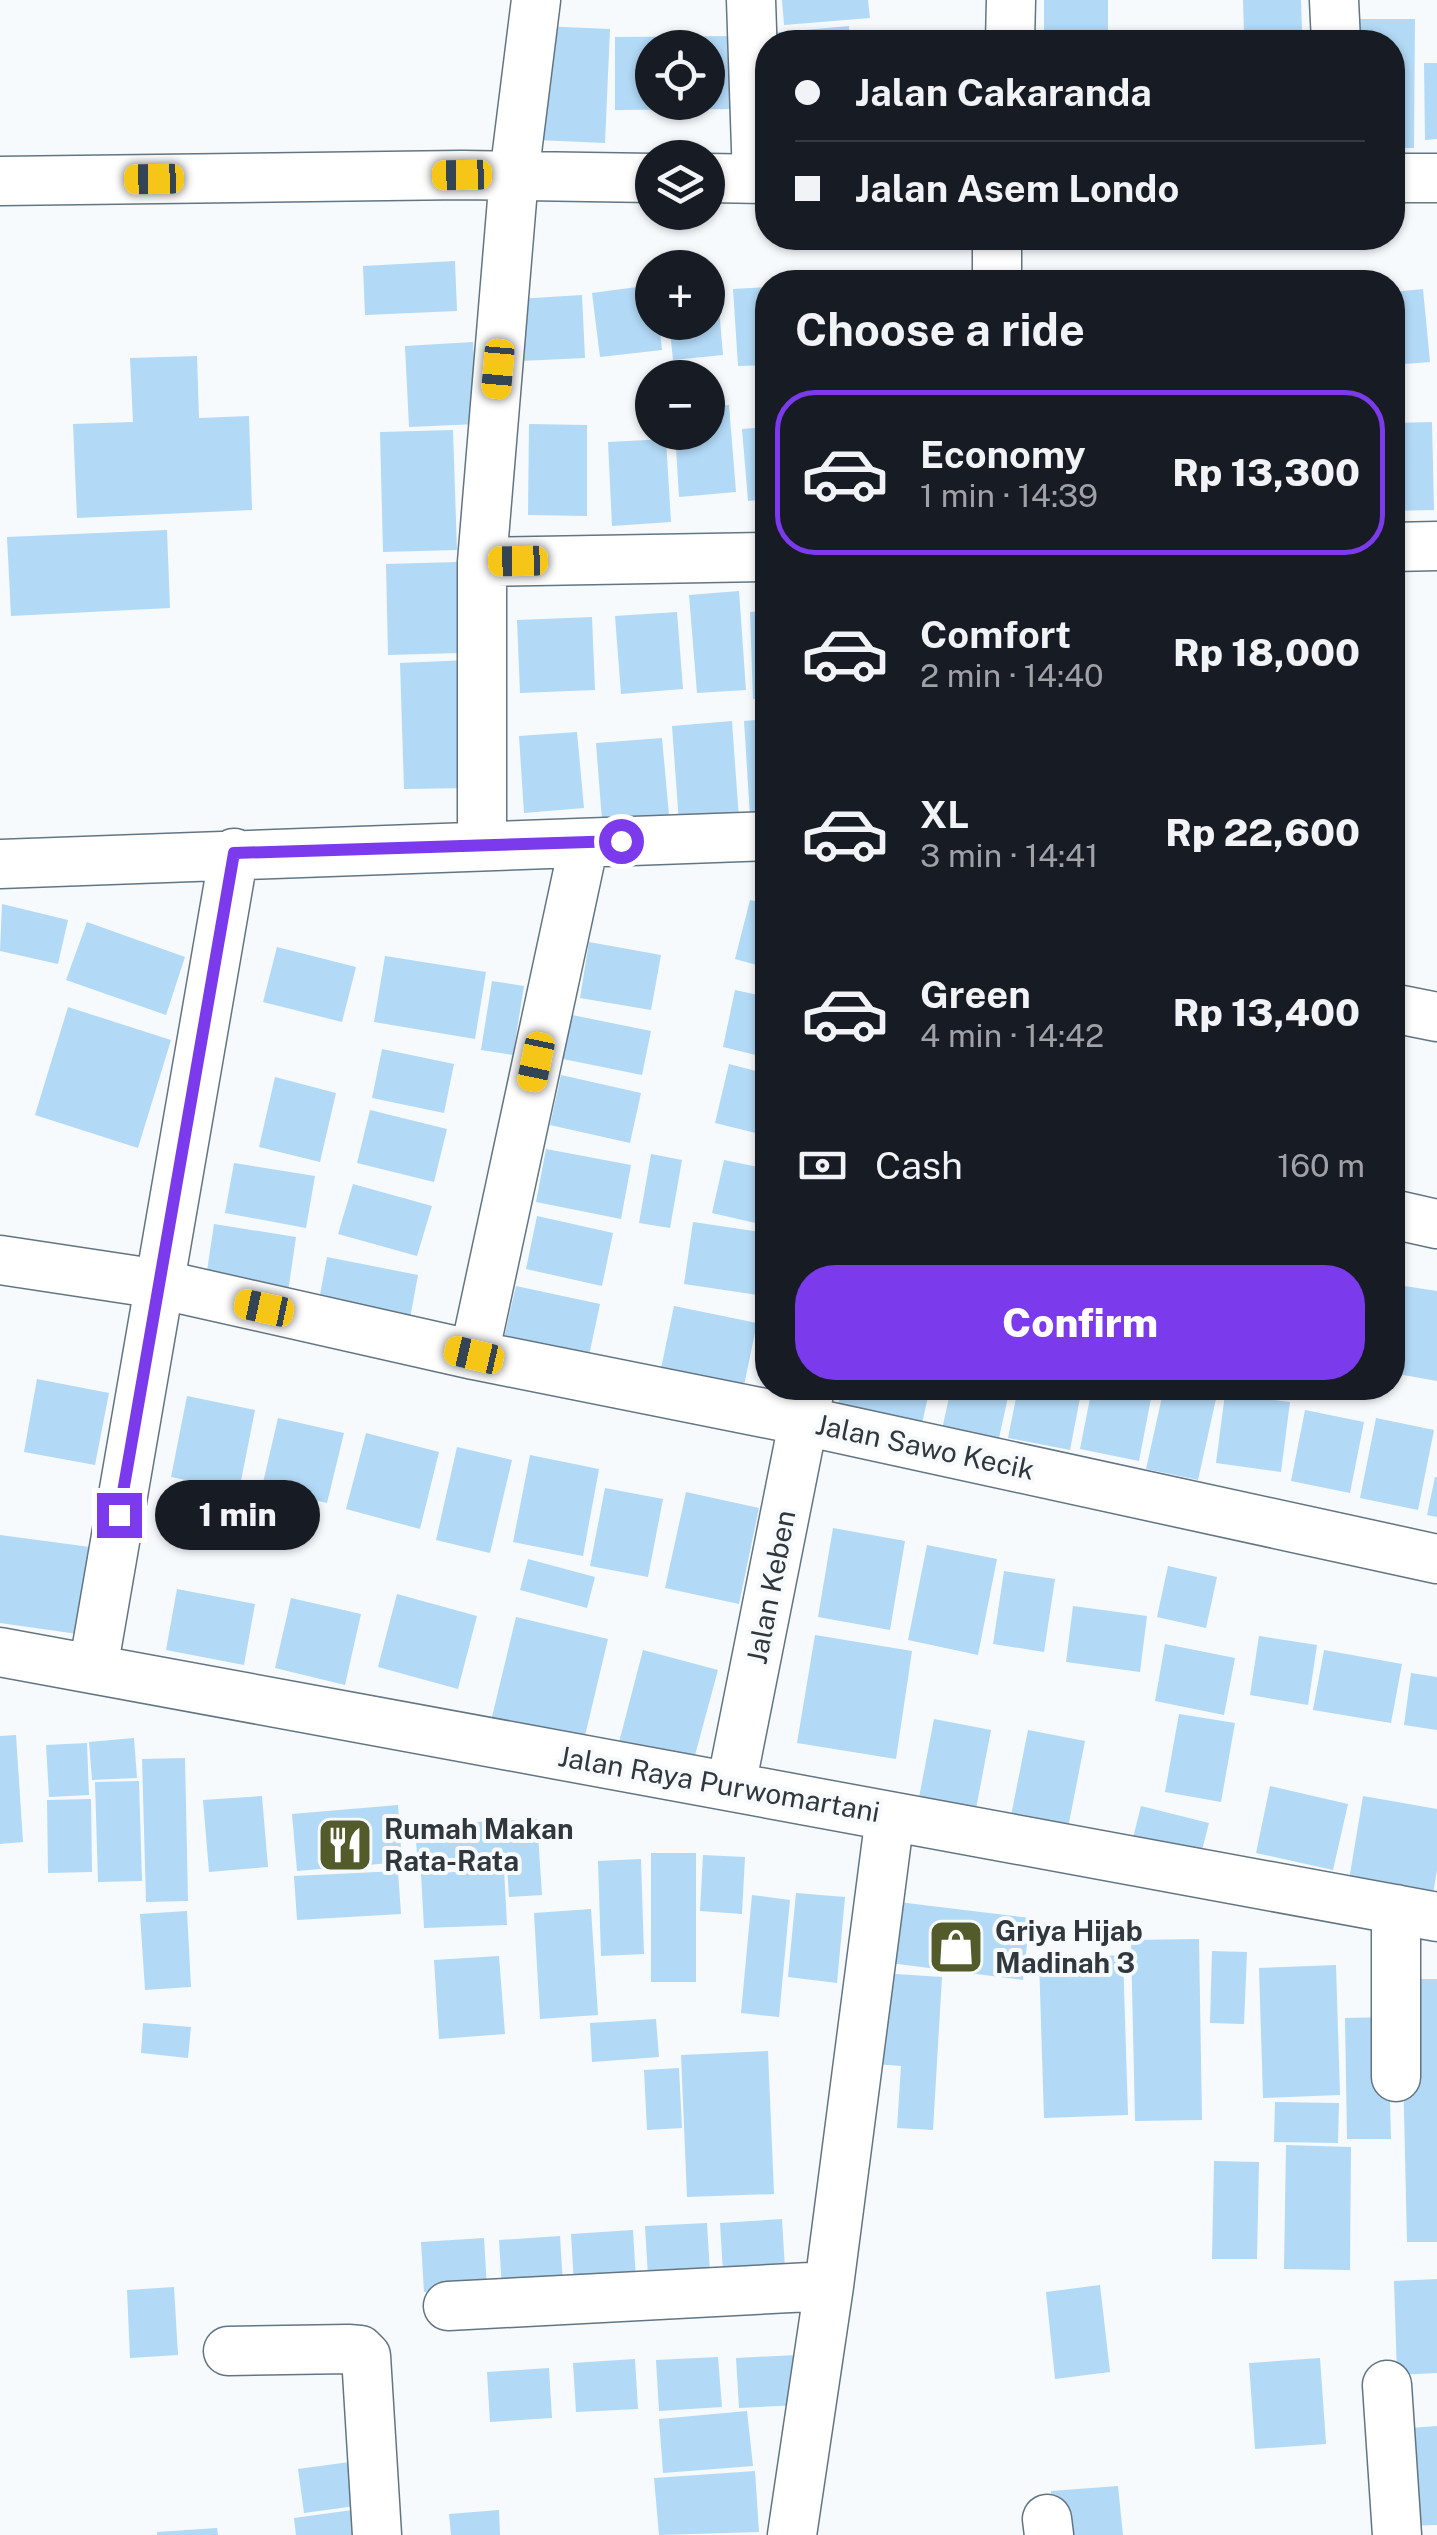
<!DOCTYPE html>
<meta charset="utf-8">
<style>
body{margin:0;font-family:"Public Sans",sans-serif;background:#20242c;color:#f1f3f6;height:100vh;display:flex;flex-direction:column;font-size:38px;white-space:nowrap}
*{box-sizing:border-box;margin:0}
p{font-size:32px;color:#9ea1a6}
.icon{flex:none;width:55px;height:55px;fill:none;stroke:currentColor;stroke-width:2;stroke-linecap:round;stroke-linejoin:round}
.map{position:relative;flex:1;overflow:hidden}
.panel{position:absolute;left:755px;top:270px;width:650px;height:1130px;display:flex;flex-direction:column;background:#171b24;border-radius:40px;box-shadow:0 2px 8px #0004}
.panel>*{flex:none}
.top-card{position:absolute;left:755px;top:30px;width:650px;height:220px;border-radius:40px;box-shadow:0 2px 8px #0004;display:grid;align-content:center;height:220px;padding:0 40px;background:#171b24}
.controls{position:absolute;left:635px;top:30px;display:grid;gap:20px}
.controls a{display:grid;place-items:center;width:90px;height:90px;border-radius:50%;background:#171b24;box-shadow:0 2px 8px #0004;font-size:50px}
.end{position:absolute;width:45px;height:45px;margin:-22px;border:12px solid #7c3aed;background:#fff;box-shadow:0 0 0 5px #fff}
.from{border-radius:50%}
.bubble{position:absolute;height:70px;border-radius:35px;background:#171b24;box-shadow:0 2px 8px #0004;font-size:32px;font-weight:800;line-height:70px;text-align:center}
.car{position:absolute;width:30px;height:60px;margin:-30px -15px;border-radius:12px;box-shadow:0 0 8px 2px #0007;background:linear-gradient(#f5c518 24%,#345 0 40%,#f5c518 0 76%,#345 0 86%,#f5c518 0)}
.top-card b{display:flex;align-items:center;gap:35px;height:95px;font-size:38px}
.top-card b+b{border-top:2px solid #363941}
.top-card i{width:25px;height:25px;background:#f1f3f6}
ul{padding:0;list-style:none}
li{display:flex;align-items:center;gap:30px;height:165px;margin:0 20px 15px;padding:0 20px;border:5px solid transparent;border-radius:40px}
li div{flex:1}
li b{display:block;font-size:38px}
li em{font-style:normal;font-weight:800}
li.current{border-color:#7c3aed}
li>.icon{width:90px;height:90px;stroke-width:1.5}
h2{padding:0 40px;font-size:45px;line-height:120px}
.pay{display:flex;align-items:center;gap:25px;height:110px;padding:0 40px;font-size:38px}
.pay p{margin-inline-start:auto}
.primary-button{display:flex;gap:20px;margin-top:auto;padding:20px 40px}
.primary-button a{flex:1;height:115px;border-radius:40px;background:#7c3aed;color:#fff;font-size:40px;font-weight:800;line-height:115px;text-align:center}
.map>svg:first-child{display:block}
.building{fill:#b2d9f6;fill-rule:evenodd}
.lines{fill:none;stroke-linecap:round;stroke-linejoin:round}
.minor-casing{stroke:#637582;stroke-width:51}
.minor{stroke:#fff;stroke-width:48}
.route{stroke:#7c3aed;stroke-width:12}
.labels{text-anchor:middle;stroke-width:8;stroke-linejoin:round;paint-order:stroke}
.street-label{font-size:28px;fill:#30383e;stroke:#f6fafd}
.poi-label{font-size:28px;font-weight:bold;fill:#30383e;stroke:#f6fafd;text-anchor:start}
</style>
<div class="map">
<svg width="1437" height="2535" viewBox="0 0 1437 2535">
<rect width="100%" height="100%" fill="#f6fafd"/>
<path class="building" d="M782 0H868L870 18 784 25Z
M1044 0H1108V42H1044Z
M1243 0H1301L1302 32 1244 33Z
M1346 19H1415L1414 148H1392V42H1346Z
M540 26 610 29 605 143 536 140Z
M849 26 850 42H772L771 33Z
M736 36 737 109 615 110V37ZM652 48H708V102H652Z
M1424 63H1437V139L1425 140Z
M455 261 457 311 365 315 363 266Z
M717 284 723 355 673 360 669 322H708V285Z
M652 285V322H659L662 350 600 357 592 293Z
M768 287V365L738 366 733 289Z
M1423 289 1430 362 1392 365V292Z
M582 295 585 358 520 361 517 299Z
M473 342 477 424 409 427 405 346Z
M197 356 199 418 249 416 252 510 77 518 73 424 133 422 130 358Z
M729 405 736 492 679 497 675 432H708V406Z
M1432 422 1434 510 1392 511V423Z
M529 424 587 425V516L528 515Z
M768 427V499L748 501 742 429Z
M453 430 457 550 383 552 380 432Z
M666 439 671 522 612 526 608 442Z
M167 530 170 608 11 616 7 537Z
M457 562 460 653 388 655 386 564Z
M739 591 746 690 697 693 689 595Z
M768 611V698L753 699 750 612Z
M677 612 683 689 621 694 615 616Z
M592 617 595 690 520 693 517 620Z
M468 660 472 788 404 789 400 663Z
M768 719V815L750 816 744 721Z
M732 721 739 819 679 823 672 726Z
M577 732 584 808 524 813 519 736Z
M662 738 669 815 602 820 596 743Z
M750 900 768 904V968L735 959Z
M2 904 68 920 58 964 0 951Z
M87 922 185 957 166 1015 66 980Z
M589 942 661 955 651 1010 580 998Z
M277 947 356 967 342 1022 263 1002Z
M385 956 486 972 475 1039 374 1022Z
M492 981 524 986 513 1055 481 1050Z
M735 990 768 997V1058L723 1047Z
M68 1007 171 1040 138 1148 35 1115Z
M572 1015 651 1031 642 1075 563 1059Z
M382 1049 454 1064 444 1113 372 1098Z
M729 1064 768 1074V1136L715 1123Z
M561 1075 641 1093 630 1143 550 1125Z
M275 1077 336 1093 320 1162 259 1147Z
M370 1110 447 1129 434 1182 357 1163Z
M546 1149 631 1165 621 1219 536 1202Z
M651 1154 682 1160 670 1228 639 1223Z
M724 1160 768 1169V1226L712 1213Z
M234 1163 315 1176 306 1228 225 1213Z
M353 1184 432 1206 417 1256 338 1234Z
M537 1216 613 1233 602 1286 526 1269Z
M693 1222 767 1233 758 1295 684 1284Z
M214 1224 296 1237 288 1292 206 1278Z
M327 1257 418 1275 408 1329 317 1311Z
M1398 1285 1437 1291V1381L1392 1373V1320Z
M516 1286 600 1304 587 1365 502 1346Z
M674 1306 757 1323 741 1400 658 1383Z
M37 1379 109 1393 95 1465 24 1452Z
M842 1388H930L921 1428 837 1410Z
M951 1388H1010L997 1447 941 1434Z
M1018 1388H1082L1070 1450 1008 1438Z
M1092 1388H1153L1139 1461 1080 1449Z
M1164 1388 1218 1390 1198 1480 1146 1469Z
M1225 1394 1290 1402 1281 1472 1216 1463Z
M187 1396 255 1410 239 1491 171 1477Z
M1305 1410 1364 1422 1350 1493 1291 1481Z
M278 1418 344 1433 327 1503 262 1487Z
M1376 1418 1434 1430 1418 1510 1360 1498Z
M366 1433 439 1452 420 1529 346 1509Z
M457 1447 512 1460 490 1553 436 1540Z
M530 1455 599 1469 583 1556 513 1542Z
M1435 1477H1437V1517L1427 1515Z
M605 1488 663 1499 648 1577 590 1566Z
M686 1492 759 1508 739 1604 665 1588Z
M833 1528 905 1541 890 1630 818 1617Z
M0 1535 90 1547 78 1634 0 1623Z
M927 1545 997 1559 978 1655 908 1640Z
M528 1559 595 1577 587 1608 520 1590Z
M1168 1566 1217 1577 1206 1628 1157 1617Z
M1004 1571 1055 1579 1044 1652 993 1644Z
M177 1589 255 1604 244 1665 166 1650Z
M397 1594 477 1616 458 1689 378 1667Z
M291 1598 361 1614 345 1685 275 1668Z
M1073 1606 1147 1616 1140 1672 1066 1662Z
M516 1617 608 1639 583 1744 491 1721Z
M815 1635 912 1651 896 1759 797 1743Z
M1259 1636 1317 1645 1308 1705 1250 1695Z
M1165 1644 1235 1658 1224 1715 1155 1701Z
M643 1650 718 1670 691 1770 617 1750Z
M1324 1650 1402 1664 1391 1723 1313 1710Z
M1411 1673 1437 1677V1730L1404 1725Z
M1179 1714 1235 1723 1221 1802 1165 1792Z
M934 1719 991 1730 975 1814 918 1803Z
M1028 1730 1085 1741 1067 1833 1010 1821Z
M16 1735 23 1842 0 1844V1736Z
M134 1738 137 1778 92 1780 89 1742Z
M87 1743 89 1795 49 1797 46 1745Z
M185 1758 188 1901 146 1902 142 1759Z
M139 1781 142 1881 98 1882 95 1782Z
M1270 1786 1348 1804 1333 1870 1256 1853Z
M262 1796 268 1867 209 1872 203 1800Z
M1363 1796 1437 1809V1870L1433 1894 1349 1880Z
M91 1799 92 1872 48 1873 47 1800Z
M398 1805 402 1862 297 1871 292 1814Z
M1141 1806 1209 1823 1201 1854 1133 1838Z
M537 1819 542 1895 509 1897 507 1866 418 1870 415 1825Z
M651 1853H696V1982H651Z
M703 1855 745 1857 742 1914 700 1911Z
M641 1859 644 1954 601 1956 598 1861Z
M504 1869 507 1925 424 1928 421 1874Z
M398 1871 401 1914 297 1920 294 1876Z
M796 1893 845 1897 837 1983 788 1977Z
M752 1895 790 1900 779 2017 741 2013Z
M890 1901 1030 1918 1023 1980 882 1962Z
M591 1909 598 2015 540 2019 534 1913Z
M187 1911 191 1987 145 1990 140 1914Z
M1199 1939 1202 2120 1135 2121 1131 1940Z
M1212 1951 1247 1952 1244 2024 1210 2023Z
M1123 1955 1128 2115 1044 2118 1039 1959Z
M499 1956 505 2034 439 2039 434 1960Z
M1336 1965 1340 2095 1263 2098 1259 1968Z
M880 1973 942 1977 933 2130 897 2128 901 2066 875 2064Z
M1401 1979H1437V2242H1407Z
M1388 2017 1391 2139H1347L1345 2018Z
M656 2019 659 2057 592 2062 590 2023Z
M143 2023 191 2027 188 2058 141 2053Z
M768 2051 774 2194 687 2197 681 2055Z
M679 2068 682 2128 647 2130 644 2070Z
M1275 2102 1339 2103 1338 2143 1274 2142Z
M1286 2145 1351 2147 1350 2270 1284 2269Z
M1214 2161 1259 2162 1257 2259H1212Z
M782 2219 785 2269 723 2273 720 2223Z
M707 2223 710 2273 648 2277 645 2226Z
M633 2230 636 2280 574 2283 571 2234Z
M560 2236 563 2285 502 2289 499 2240Z
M484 2238 487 2288 424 2292 421 2242Z
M1437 2279V2373L1397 2375 1394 2281Z
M1100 2285 1110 2372 1055 2379 1046 2292Z
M174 2287 178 2355 130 2358 127 2290Z
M797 2355 800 2405 739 2408 736 2358Z
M718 2357 722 2407 659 2411 656 2360Z
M1320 2358 1326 2444 1255 2449 1249 2363Z
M635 2359 638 2409 576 2412 573 2363Z
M549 2368 552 2418 490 2422 487 2372Z
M747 2411 753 2466 663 2473 659 2419Z
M1437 2426V2525L1403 2526 1397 2429Z
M357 2461 363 2505 304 2513 298 2469Z
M755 2471 759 2532 659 2535 654 2478Z
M1118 2486 1123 2535H1054L1051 2491Z
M367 2508 370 2535H296L294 2518Z
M499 2510 500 2535H451L449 2514Z
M217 2528 218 2535H157V2532Z"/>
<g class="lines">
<g class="minor-casing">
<path id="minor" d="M751 0 757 179
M1334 0 1336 42
M1010 42 1011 0
M708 178 768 179
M1392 178H1437
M0 181 462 175 652 178
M997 282V238
M1392 547 1437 546
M482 562 768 557
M482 845V562L514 176 536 0
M0 864 768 836
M1392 1008 1437 1017
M1392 1214 1437 1224
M0 1260 159 1284 474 1355 804 1421 1437 1559
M474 1355 584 843
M0 1652 1437 1917
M93 1669 234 853
M731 1786 810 1388
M1396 2077V1909
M448 2306 829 2286
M228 2351 348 2349 360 2350 366 2356 377 2535
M1387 2385 1397 2535
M1047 2519 1049 2535
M792 2535 829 2286 890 1816"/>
</g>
<use href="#minor" class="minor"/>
</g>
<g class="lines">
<path class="route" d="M119 1515 234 853 621 841"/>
</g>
<defs>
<g id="restaurant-square" transform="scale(2.875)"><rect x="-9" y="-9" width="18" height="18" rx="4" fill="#545b2a" stroke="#f6fafd"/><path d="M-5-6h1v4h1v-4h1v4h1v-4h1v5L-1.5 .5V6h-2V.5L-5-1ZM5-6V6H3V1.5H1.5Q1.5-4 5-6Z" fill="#fff"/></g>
<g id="shop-square" transform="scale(2.875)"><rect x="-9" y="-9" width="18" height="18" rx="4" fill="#545b2a" stroke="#f6fafd"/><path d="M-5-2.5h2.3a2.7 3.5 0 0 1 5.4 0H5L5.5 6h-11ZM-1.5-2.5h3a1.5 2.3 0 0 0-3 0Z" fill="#fff"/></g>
</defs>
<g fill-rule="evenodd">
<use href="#restaurant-square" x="345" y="1845"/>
<use href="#shop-square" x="956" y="1947"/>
</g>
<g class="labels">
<g class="street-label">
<text transform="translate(925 1447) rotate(12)" y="10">Jalan Sawo Kecik</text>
<text transform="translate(771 1587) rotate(-79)" y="10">Jalan Keben</text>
<text transform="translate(719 1784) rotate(10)" y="10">Jalan Raya Purwomartani</text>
</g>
<g class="poi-label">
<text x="384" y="1839">Rumah Makan<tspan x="384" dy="32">Rata-Rata</tspan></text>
<text x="995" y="1941">Griya Hijab<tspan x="995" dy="32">Madinah 3</tspan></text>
</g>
</g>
</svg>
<div class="controls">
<a><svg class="icon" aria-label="locate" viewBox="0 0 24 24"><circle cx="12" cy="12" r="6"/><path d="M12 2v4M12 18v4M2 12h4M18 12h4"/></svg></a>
<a><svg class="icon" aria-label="layers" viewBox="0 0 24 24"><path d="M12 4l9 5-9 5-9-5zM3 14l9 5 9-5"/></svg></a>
<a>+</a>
<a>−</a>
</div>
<i class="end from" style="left:621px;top:841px"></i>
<i class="end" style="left:119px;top:1515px"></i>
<div class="bubble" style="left:155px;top:1480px;width:165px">1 min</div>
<i class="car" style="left:462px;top:175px;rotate:269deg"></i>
<i class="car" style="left:154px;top:179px;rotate:269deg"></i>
<i class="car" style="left:498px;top:369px;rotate:185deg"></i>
<i class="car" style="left:518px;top:561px;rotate:269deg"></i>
<i class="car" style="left:536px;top:1062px;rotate:192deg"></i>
<i class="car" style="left:264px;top:1308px;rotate:282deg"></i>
<i class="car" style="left:474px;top:1355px;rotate:283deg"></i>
<div class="top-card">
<b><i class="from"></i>Jalan Cakaranda</b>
<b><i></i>Jalan Asem Londo</b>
</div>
<section class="panel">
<h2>Choose a ride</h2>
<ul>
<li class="current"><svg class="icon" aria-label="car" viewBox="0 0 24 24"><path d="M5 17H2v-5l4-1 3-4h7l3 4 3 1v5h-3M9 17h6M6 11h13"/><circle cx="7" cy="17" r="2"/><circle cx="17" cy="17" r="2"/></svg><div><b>Economy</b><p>1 min · 14:39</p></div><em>Rp 13,300</em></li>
<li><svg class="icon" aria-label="car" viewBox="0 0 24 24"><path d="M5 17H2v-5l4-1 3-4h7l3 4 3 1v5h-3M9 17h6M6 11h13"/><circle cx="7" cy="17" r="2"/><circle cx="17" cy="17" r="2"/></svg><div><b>Comfort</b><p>2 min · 14:40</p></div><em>Rp 18,000</em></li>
<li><svg class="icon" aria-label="car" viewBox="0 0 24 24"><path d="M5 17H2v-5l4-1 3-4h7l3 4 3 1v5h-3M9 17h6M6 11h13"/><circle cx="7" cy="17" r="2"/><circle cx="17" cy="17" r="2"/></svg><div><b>XL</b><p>3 min · 14:41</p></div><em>Rp 22,600</em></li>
<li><svg class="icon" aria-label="car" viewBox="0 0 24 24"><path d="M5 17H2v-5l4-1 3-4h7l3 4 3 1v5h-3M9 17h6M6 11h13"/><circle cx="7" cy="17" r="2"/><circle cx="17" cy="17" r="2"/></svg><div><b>Green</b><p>4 min · 14:42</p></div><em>Rp 13,400</em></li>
</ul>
<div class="pay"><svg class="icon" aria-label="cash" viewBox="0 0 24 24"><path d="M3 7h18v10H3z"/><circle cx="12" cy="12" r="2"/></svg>Cash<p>160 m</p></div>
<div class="primary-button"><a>Confirm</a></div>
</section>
</div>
